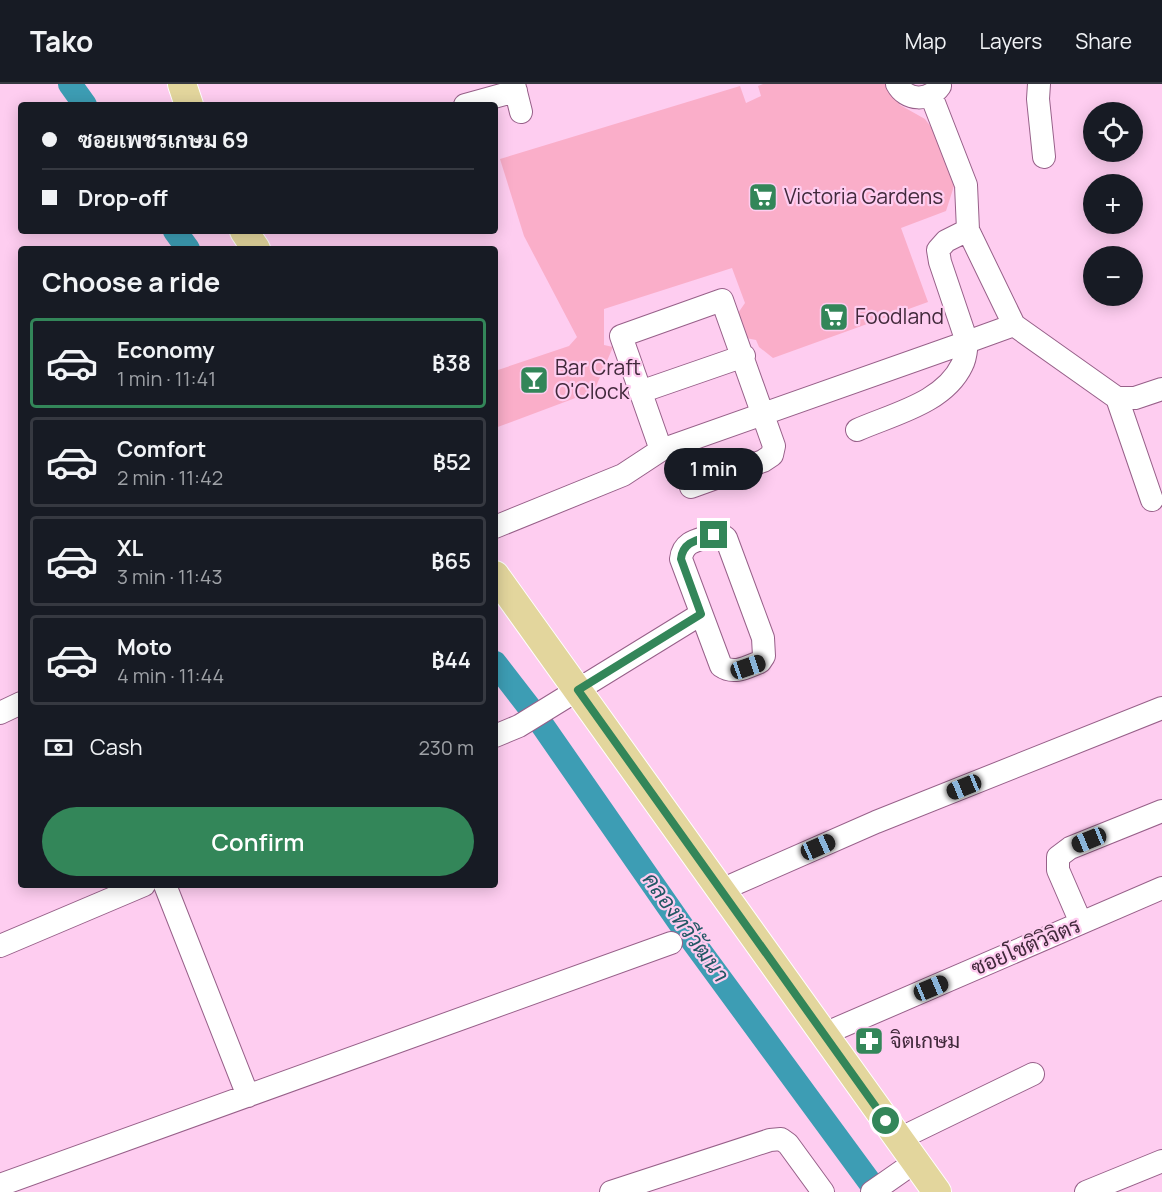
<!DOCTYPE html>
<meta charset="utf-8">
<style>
body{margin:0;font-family:Manrope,Sarabun,sans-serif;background:#20242c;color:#f1f3f6;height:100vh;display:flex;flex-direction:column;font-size:22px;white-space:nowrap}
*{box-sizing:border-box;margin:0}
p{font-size:20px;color:#9ea1a6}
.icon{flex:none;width:33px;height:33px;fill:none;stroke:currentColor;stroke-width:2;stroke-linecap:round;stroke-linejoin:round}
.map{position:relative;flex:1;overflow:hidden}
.panel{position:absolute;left:18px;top:162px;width:480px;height:642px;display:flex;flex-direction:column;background:#171b24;border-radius:6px;box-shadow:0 3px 15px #0003}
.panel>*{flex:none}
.banner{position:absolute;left:18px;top:18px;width:480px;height:132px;border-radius:6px;box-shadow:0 3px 15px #0003;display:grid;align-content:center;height:132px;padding:0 24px;background:#171b24}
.buttons{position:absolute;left:1083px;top:18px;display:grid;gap:12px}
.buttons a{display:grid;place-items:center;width:60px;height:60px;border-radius:50%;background:#171b24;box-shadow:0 3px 15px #0003;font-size:30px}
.end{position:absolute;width:27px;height:27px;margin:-14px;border:8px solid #338659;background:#fff;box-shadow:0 0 0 3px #fff}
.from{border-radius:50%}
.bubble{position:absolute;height:42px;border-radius:21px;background:#171b24;box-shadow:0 3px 15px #0003;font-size:20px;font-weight:600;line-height:42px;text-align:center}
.car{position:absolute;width:18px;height:36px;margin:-18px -9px;border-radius:8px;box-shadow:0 0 4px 2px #0007;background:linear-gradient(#222 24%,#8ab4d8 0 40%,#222 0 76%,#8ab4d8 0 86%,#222 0)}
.banner b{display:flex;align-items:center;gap:21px;height:57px;font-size:22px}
.banner b+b{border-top:2px solid #363941}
.banner i{width:15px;height:15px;background:#f1f3f6}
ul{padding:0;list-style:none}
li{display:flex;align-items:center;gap:18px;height:90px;margin:0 12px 9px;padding:0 12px;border:3px solid #363941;border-radius:6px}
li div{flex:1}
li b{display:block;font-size:22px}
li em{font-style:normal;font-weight:600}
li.active{border-color:#338659}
li>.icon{width:54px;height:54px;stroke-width:1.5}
h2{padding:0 24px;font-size:27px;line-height:72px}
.pay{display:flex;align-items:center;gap:15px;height:66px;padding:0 24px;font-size:22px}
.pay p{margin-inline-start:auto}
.action{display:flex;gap:12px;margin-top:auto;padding:12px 24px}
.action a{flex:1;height:69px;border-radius:36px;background:#338659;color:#fff;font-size:24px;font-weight:600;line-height:69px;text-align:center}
header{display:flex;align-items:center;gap:36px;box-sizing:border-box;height:84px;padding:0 30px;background:#171b24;border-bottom:2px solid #363941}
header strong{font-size:28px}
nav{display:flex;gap:33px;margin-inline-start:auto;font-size:21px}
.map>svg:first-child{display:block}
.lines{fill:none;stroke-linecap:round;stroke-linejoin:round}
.canal{stroke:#3d9db4;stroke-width:24}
.building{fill:#faaec9}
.minor-casing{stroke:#976089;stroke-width:24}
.major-casing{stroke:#fff;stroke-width:30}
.minor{stroke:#fff;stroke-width:22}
.major{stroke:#e3d69d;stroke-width:28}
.route{stroke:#338659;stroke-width:8}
.labels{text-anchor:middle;stroke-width:4.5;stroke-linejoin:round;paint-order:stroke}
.poi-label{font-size:21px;fill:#41293b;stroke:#fecdf0;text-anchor:start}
.street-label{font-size:21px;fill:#41293b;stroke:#fecdf0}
.water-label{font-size:22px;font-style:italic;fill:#225764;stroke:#fecdf0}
</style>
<header>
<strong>Tako</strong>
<nav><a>Map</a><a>Layers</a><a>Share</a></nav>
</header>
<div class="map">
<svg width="1162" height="1108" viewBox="0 0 1162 1108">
<rect width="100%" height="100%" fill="#fecdf0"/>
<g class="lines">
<path class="canal" d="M70 0 85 21
M175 147 188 165
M495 579 536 632 686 848 877 1108"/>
</g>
<path class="building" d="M763 0H888L900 21 925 35 940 55 954 102 946 127 901 144 928 218 773 274 759 263 756 256 746 254 736 232 745 219 732 184 604 225V261L613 263 594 307 495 344V287L569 262 577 253 524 152 500 75 740 2 746 19 761 12 758 2Z"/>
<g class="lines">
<g class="minor-casing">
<path id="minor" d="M514 0 521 28
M897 0C906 17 929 18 940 2
M1039 0 1038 15 1044 73
M465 21 516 7
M1014 241 1117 314H1135L1162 305
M640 308 744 272
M1117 314 1152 416
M857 346C893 330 944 319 962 281 966 274 966 265 967 258L1014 241 968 146
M661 366 621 252 722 216 774 362 772 371 763 377 691 403
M495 443 623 391 661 366 967 258 940 178 938 166 946 157 968 146 966 101 931 11
M714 451H722L726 454 763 554 764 572 760 578C747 583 734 591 721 582L681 475C683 457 698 456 714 451Z
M0 629 21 619
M495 652 519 642 701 530
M165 801 248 1012
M721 806 876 738 1162 624
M1081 839 1058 786V773L1070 764 1162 727
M0 862 144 801
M824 950 1162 804
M899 1055 1033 990
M0 1101 671 859
M611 1108 770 1056 781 1055 788 1060 823 1108
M872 1108 915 1078
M1086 1108 1162 1077"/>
</g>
<g class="major-casing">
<path id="major" d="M182 0 189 21
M244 147 256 165
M495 491 937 1108"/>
</g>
<use href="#minor" class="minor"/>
<use href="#major" class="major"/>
</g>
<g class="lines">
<path class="route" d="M714 451C698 456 683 457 681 475L701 530 578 606 886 1037"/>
</g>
<defs>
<g id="supermarket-square" transform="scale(1.5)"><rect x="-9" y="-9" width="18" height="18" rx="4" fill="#338659" stroke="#fecdf0"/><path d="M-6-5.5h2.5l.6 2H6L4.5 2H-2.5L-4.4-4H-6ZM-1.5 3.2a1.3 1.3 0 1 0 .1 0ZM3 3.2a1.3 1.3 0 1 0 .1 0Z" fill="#fff"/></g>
<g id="bar-square" transform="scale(1.5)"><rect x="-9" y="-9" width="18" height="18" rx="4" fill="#338659" stroke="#fecdf0"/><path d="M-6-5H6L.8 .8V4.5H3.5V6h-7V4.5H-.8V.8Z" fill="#fff"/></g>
<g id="pharmacy-square" transform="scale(1.5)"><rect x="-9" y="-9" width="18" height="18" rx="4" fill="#338659" stroke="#fecdf0"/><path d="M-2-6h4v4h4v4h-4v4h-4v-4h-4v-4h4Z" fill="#fff"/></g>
</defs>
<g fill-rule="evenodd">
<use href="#supermarket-square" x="763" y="113"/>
<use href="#supermarket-square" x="834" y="233"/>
<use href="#bar-square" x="534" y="296"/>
<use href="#pharmacy-square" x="869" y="957"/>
</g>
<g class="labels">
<g class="poi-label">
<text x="784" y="120">Victoria Gardens</text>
<text x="855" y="240">Foodland</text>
<text x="555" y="291">Bar Craft<tspan x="555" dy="24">O'Clock</tspan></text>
<text x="890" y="964">จิตเกษม</text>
</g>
<g class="street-label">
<text transform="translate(1026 863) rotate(-23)" y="7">ซอยโชติวิจิตร</text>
</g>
<g class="water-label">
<text transform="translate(686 843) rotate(54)" y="8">คลองทวีวัฒนา</text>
</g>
</g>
</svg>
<div class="buttons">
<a><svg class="icon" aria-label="locate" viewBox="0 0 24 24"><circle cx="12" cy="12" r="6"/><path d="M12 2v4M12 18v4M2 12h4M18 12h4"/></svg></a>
<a>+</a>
<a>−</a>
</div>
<i class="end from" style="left:886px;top:1037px"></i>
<i class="end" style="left:714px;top:451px"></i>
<div class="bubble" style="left:664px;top:364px;width:99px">1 min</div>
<i class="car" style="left:748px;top:583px;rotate:71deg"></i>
<i class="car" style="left:964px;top:703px;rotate:248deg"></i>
<i class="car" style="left:1089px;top:756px;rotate:248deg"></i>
<i class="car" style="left:818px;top:763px;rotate:66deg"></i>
<i class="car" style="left:931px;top:904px;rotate:67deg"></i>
<div class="banner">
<b><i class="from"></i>ซอยเพชรเกษม 69</b>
<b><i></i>Drop-off</b>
</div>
<section class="panel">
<h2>Choose a ride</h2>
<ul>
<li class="active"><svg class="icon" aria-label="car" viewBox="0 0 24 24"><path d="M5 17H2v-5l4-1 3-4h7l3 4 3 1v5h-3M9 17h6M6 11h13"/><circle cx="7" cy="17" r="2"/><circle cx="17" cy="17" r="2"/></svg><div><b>Economy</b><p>1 min · 11:41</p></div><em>฿38</em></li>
<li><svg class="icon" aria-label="car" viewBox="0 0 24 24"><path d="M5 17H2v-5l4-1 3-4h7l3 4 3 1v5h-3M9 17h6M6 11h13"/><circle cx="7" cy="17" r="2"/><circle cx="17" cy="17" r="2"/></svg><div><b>Comfort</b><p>2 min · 11:42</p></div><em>฿52</em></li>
<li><svg class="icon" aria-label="car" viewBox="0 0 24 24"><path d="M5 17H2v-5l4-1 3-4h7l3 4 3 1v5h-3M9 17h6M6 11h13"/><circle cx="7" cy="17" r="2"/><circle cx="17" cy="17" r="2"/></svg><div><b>XL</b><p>3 min · 11:43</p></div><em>฿65</em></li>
<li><svg class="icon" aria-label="car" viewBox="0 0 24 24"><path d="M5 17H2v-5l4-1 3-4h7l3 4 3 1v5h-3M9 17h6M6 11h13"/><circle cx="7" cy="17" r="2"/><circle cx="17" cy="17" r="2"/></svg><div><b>Moto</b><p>4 min · 11:44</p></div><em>฿44</em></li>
</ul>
<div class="pay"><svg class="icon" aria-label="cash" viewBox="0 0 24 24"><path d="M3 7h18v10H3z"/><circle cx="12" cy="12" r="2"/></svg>Cash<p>230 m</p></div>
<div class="action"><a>Confirm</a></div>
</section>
</div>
